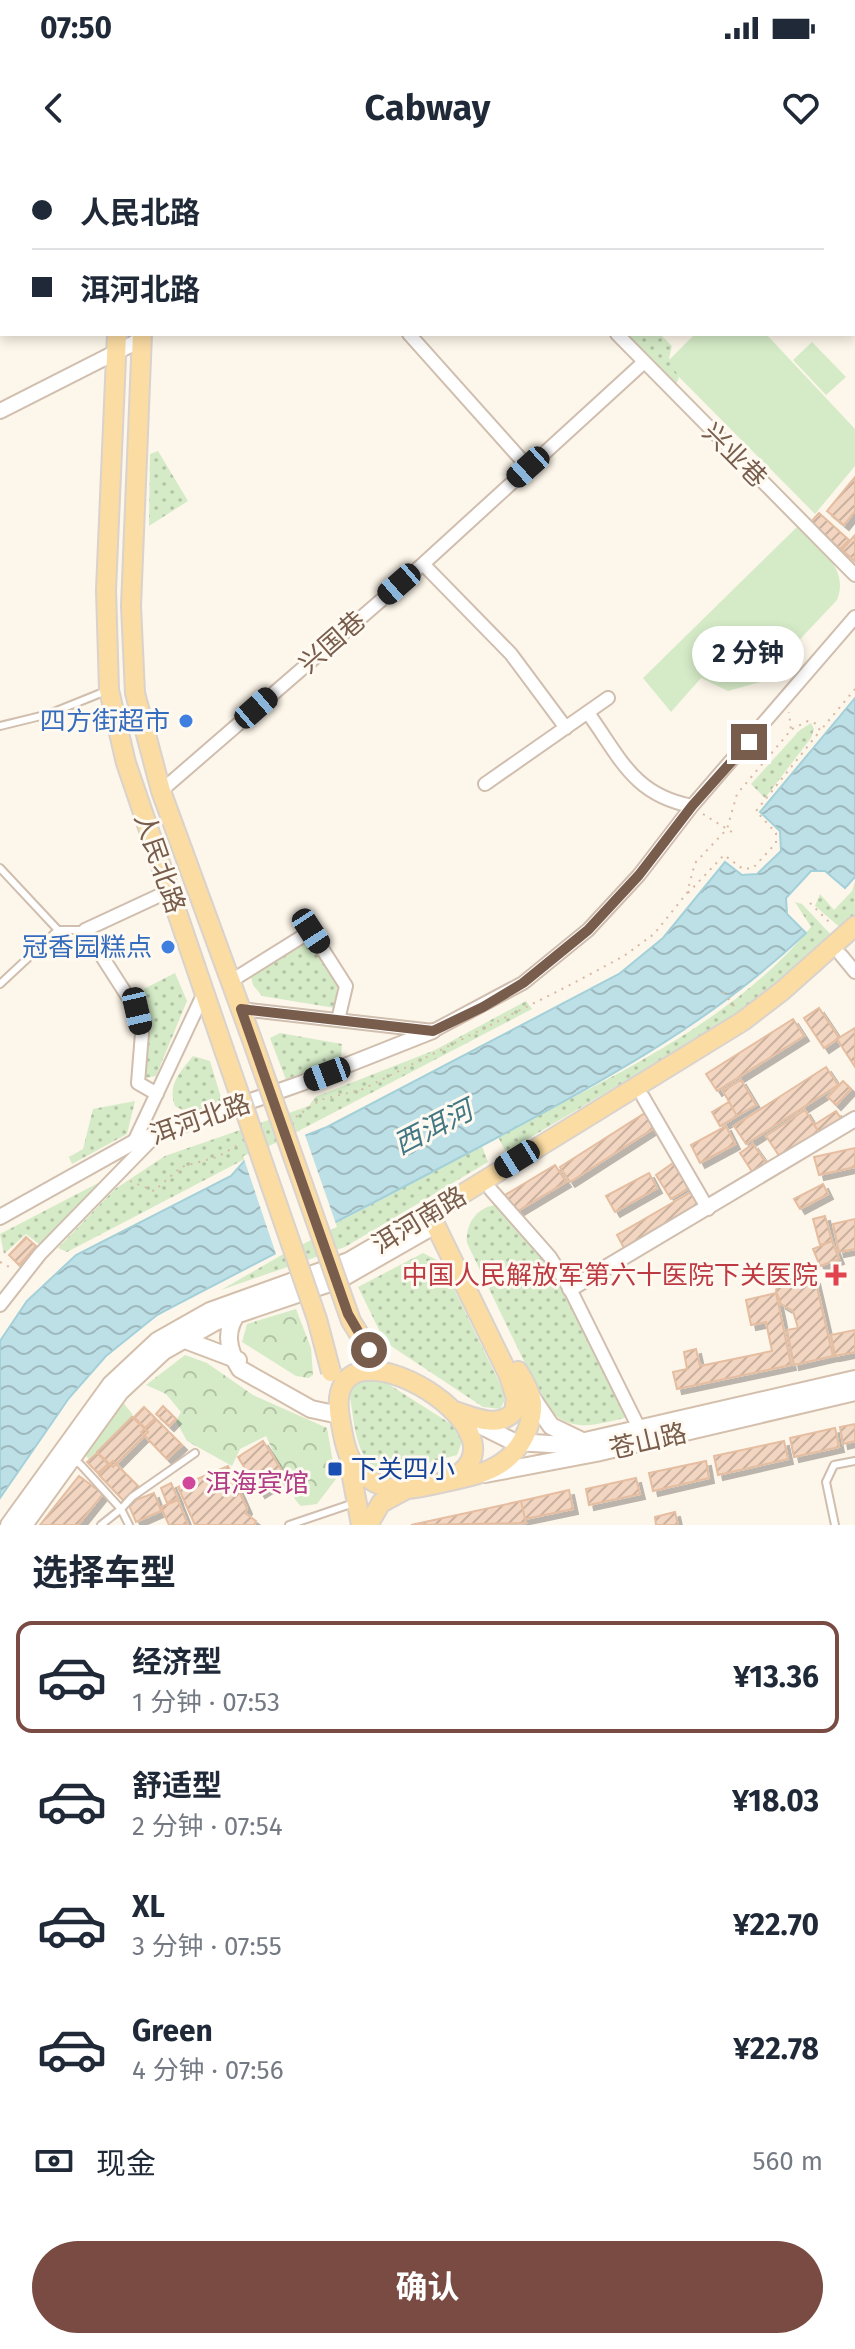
<!DOCTYPE html>
<html lang="zh">
<meta charset="utf-8">
<style>
body{margin:0;font-family:"Fira Sans","Noto Sans SC",sans-serif;background:#f2f2f3;color:#1f2937;height:100vh;display:flex;flex-direction:column;font-size:30px;white-space:nowrap}
*{box-sizing:border-box;margin:0}
p{font-size:26px;color:#747a83}
.icon{flex:none;width:44px;height:44px;fill:none;stroke:currentColor;stroke-width:2;stroke-linecap:round;stroke-linejoin:round}
.map{position:relative;height:1365px;overflow:hidden}
.details{display:flex;flex-direction:column;background:#fff;flex:1}
.details>*{flex:none}
.top-card{position:absolute;left:0px;top:0px;width:856px;height:176px;box-shadow:0 4px 12px #0003;display:grid;align-content:center;height:176px;padding:0 32px;background:#fff}
.end{position:absolute;width:36px;height:36px;margin:-18px;border:10px solid #795d4c;background:#fff;box-shadow:0 0 0 4px #fff}
.from{border-radius:50%}
.bubble{position:absolute;height:56px;border-radius:28px;background:#fff;box-shadow:0 4px 12px #0003;font-size:26px;font-weight:700;line-height:56px;text-align:center}
.car{position:absolute;width:24px;height:48px;margin:-24px -12px;border-radius:10px;box-shadow:0 0 6px 2px #0007;background:linear-gradient(#222 24%,#8ab4d8 0 40%,#222 0 76%,#8ab4d8 0 86%,#222 0)}
.top-card b{display:flex;align-items:center;gap:28px;height:76px;font-size:30px}
.top-card b+b{border-top:2px solid #e0e1e3}
.top-card i{width:20px;height:20px;background:#1f2937}
ul{padding:0;list-style:none}
li{display:flex;align-items:center;gap:24px;height:112px;margin:0 16px 12px;padding:0 16px;border:4px solid transparent;border-radius:16px}
li div{flex:1}
li b{display:block;font-size:30px}
li em{font-style:normal;font-weight:700}
li.active{border-color:#794b42}
li>.icon{width:72px;height:72px;stroke-width:1.5}
h2{padding:0 32px;font-size:36px;line-height:96px}
.pay{display:flex;align-items:center;gap:20px;height:88px;padding:0 32px;font-size:30px}
.pay p{margin-inline-start:auto}
.cta{display:flex;gap:16px;margin-top:auto;padding:16px 32px}
.cta a{flex:1;height:92px;border-radius:48px;background:#794b42;color:#fff;font-size:32px;font-weight:700;line-height:92px;text-align:center}
.status{display:flex;justify-content:space-between;align-items:center;height:56px;padding:0 40px;background:#fff;direction:ltr}
.status svg{height:22px;fill:currentColor}
header{display:flex;justify-content:space-between;align-items:center;height:104px;padding:0 32px;background:#fff;font-size:36px;font-weight:700}
.map>svg:first-child{display:block}
.green{fill:url(#green-dots)}
.forest{fill:url(#forest-crowns)}
.pitch{fill:#d5ebc7}
.water{fill:url(#water-waves);stroke:#a3d0d9;stroke-width:2}
.pier{fill:#fdf6ea}
.building{fill:url(#building-hatch);stroke:#e5bda1;stroke-width:2;filter:url(#shadow)}
.lines{fill:none;stroke-linecap:round;stroke-linejoin:round}
.service-casing{stroke:#d0beae;stroke-width:10}
.minor-casing{stroke:#d0beae;stroke-width:16}
.tertiary-casing{stroke:#d0beae;stroke-width:18}
.secondary-casing{stroke:#d3bfac;stroke-width:20}
.primary-casing{stroke:#d9d2cd;stroke-width:22}
.path{stroke:#d8b9a3;stroke-width:2;stroke-dasharray:2 6;stroke-linecap:butt}
.service{stroke:#fff;stroke-width:6}
.minor{stroke:#fff;stroke-width:12}
.tertiary{stroke:#fff;stroke-width:14}
.secondary{stroke:#fff;stroke-width:16}
.primary{stroke:#fbdca3;stroke-width:18}
.primary-bridge-casing{stroke:#d9d2cd;stroke-width:22;stroke-linecap:butt}
.primary-bridge{stroke:#fbdca3;stroke-width:18}
.route{stroke:#795d4c;stroke-width:10}
.shop-dot{fill:#3f7fe0;stroke:#fffaf1;stroke-width:3}
.health-dot{fill:#e0444e;stroke:#fffaf1;stroke-width:3}
.transit-dot{fill:#1a4fb4;stroke:#fffaf1;stroke-width:3}
.hotel-dot{fill:#d1479c;stroke:#fffaf1;stroke-width:3}
.labels{text-anchor:middle;stroke-width:6;stroke-linejoin:round;paint-order:stroke}
.street-label{font-size:26px;fill:#795d4c;stroke:#fffaf1}
.shop-label{font-size:26px;fill:#366cbe;stroke:#fffaf1;text-anchor:end}
.health-label{font-size:26px;fill:#be3a42;stroke:#fffaf1;text-anchor:end}
.transit-label{font-size:26px;fill:#164399;stroke:#fffaf1;text-anchor:start}
.hotel-label{font-size:26px;fill:#b23c85;stroke:#fffaf1;text-anchor:start}
.water-label{font-size:28px;font-style:italic;fill:#427784;stroke:#fffaf1}
</style>
<div class="status"><b>07:50</b><svg viewBox="0 0 49 12"><path d="M0 12V9h3v3zM5 12V6h3v6zM10 12V3h3v9zM15 12V0h3v12zM26 1h20v11H26zM47 4h2v5h-2z"/></svg></div>
<header><svg class="icon" aria-label="back" viewBox="0 0 24 24"><path d="M15 5l-7 7 7 7"/></svg>Cabway<svg class="icon" aria-label="heart" viewBox="0 0 24 24"><path d="M12 20l-8-8c-3-5 5-10 8-4 3-6 11-1 8 4z"/></svg></header>
<div class="map">
<svg width="855" height="1365" viewBox="0 0 855 1365">
<defs>
<pattern id="green-dots" width="8" height="8" patternUnits="userSpaceOnUse" patternTransform="scale(2)"><rect width="8" height="8" fill="#d5ebc7"/><path d="M2 2h.1M6 6h.1" fill="none" stroke="#b2c2a4" stroke-width="1.8" stroke-linecap="round"/></pattern>
<pattern id="forest-crowns" width="20" height="18" patternUnits="userSpaceOnUse" patternTransform="scale(2)"><rect width="20" height="18" fill="#d5ebc7"/><path d="M2 6a3 3 0 1 1 6 0M12 15a3 3 0 1 1 6 0" fill="none" stroke="#b2c2a4"/></pattern>
<pattern id="water-waves" width="16" height="10" patternUnits="userSpaceOnUse" patternTransform="scale(2)"><rect width="16" height="10" fill="#bde0e7"/><path d="M0 5q4-4 8 0t8 0" fill="none" stroke="#9eb9bd"/></pattern>
<pattern id="building-hatch" width="6" height="6" patternUnits="userSpaceOnUse" patternTransform="scale(2)"><rect width="6" height="6" fill="#f3d6c1"/><path d="M-1 1l2-2M0 6l6-6M5 7l2-2" fill="none" stroke="#cab19f"/></pattern>
<filter id="shadow"><feDropShadow dx="5" dy="5" stdDeviation="0" flood-color="#0004"/></filter>
</defs>
<rect width="100%" height="100%" fill="#fdf6ea"/>
<path class="green" d="M627 174H660L672 186 669 198 679 217 676 225Z
M158 291 188 341 149 366 150 294Z
M811 563 814 569 811 578 765 638 751 624 800 570Z
M855 721V758L842 769 815 746 820 734 834 750 852 731Z
M795 742 802 744 834 778 762 840 506 992 498 977C605 919 732 864 811 767Z
M310 775 338 818 335 848 262 836 253 825 250 813Z
M175 813 187 841 156 916 145 918 137 914 134 883 143 863 136 833Z
M526 841 532 849 67 1092 58 1088 115 1029 165 996 309 946 315 937 435 890Z
M280 873 342 884 341 897 286 920 270 878Z
M193 896 210 901 223 944 190 954 175 946C167 925 180 912 193 896Z
M135 941 127 974 72 1004 69 997 83 989 93 949Z
M482 986 488 1002 345 1087 221 1130 337 1063Z
M104 1020 40 1085 26 1074 4 1094 0 1074Z
M496 1045C561 1100 592 1184 628 1257 596 1265 570 1274 546 1247L467 1083C465 1064 477 1047 496 1045Z
M423 1093 441 1102 503 1230 505 1240 500 1249 483 1247 385 1182 358 1127Z
M382 1220 451 1264 463 1279 457 1295 386 1314C353 1302 355 1261 349 1231L358 1221Z"/>
<path class="forest" d="M296 1149 311 1188 313 1215 309 1218 296 1216 242 1182 247 1164Z
M185 1195 207 1203 253 1235 327 1268 336 1319 317 1344 301 1346C289 1336 275 1294 266 1276L240 1289 232 1306 187 1281 176 1261 181 1252 166 1234 146 1225Z
M122 1241 133 1255 89 1299 80 1291Z"/>
<path class="pitch" d="M695 174H766L855 269V306L815 354 679 217 669 200Z
M812 182 846 217 826 235 793 200Z
M797 367C818 386 850 408 837 440L760 522 728 531 701 518 671 552 643 518Z"/>
<path class="water" d="M855 538V717L845 728 825 711H811L786 738 787 754 806 773C712 862 613 915 500 976 386 1037 271 1095 157 1155L106 1196 69 1238 0 1338V1181L27 1141 76 1095 231 1016 246 999 327 967 619 814 663 778 725 702 742 715 757 714 781 691 780 671 760 652Z"/>
<path class="pier" d="M304 972 337 1067 277 1097 243 996Z"/>
<path class="building" d="M855 317V351L844 365 827 351Z
M819 353 849 380 840 389 811 362Z
M855 375V401L842 390Z
M819 848 839 878 824 888 804 858Z
M793 859 804 876 717 931 706 914Z
M855 868V907L837 879Z
M826 907 838 925 746 984 734 966Z
M741 920 756 945 737 956 723 931Z
M843 921 851 929 836 945 828 937Z
M729 942 737 956 720 966 712 952Z
M805 950 820 974 782 1000 766 976Z
M836 951 842 960 820 974 814 965Z
M645 953 654 968 570 1022 560 1007Z
M726 966 735 984 700 1003 691 985Z
M753 984 767 1004 753 1013 740 993Z
M855 988V1007L819 1015 814 997Z
M673 1003 689 1028 671 1039 656 1015Z
M555 1005 566 1022 511 1055 500 1038Z
M649 1013 657 1028 615 1052 606 1036Z
M823 1024 828 1034 800 1049 794 1039Z
M691 1032 700 1046 625 1090 617 1075Z
M825 1056 832 1081 820 1085 813 1059Z
M855 1059V1089L839 1092 833 1064Z
M26 1077 36 1086 19 1105 9 1095Z
M832 1081 839 1099 820 1106 813 1089Z
M797 1109 815 1119 833 1196 794 1205 787 1170 798 1168 793 1151 781 1144 776 1131 779 1118Z
M776 1133 791 1205 677 1229 673 1212 687 1209 684 1192 696 1189 700 1206 772 1191 766 1162 751 1165 746 1140Z
M855 1170V1192L835 1196 831 1175Z
M163 1246 176 1259 169 1266 156 1254Z
M144 1247 155 1258 145 1268 134 1257Z
M132 1257 148 1272 113 1307 97 1292Z
M156 1259 182 1285 167 1299 141 1272Z
M855 1264V1281L843 1284 840 1267Z
M835 1268 839 1287 794 1297 790 1278Z
M263 1281 286 1317 260 1333 238 1297Z
M784 1281 788 1299 718 1315 714 1296Z
M97 1293 108 1304 98 1313 87 1302Z
M113 1301 139 1327 124 1341 99 1315Z
M706 1301 709 1318 653 1331 649 1313Z
M228 1306 247 1349 245 1353 256 1361 254 1365H195L178 1327Z
M79 1316 103 1334 78 1365H40Z
M636 1318 640 1334 589 1345 586 1329Z
M171 1323 178 1339 167 1343 161 1328Z
M569 1330 573 1349 525 1359 521 1341Z
M154 1333 161 1351 136 1362 128 1343Z
M178 1340 188 1365H169L161 1347Z
M521 1341 526 1363 411 1365Z
M675 1352 678 1365H656L655 1357Z"/>
<g class="lines">
<g class="service-casing">
<path id="service" d="M274 2V0
M340 2V0
M0 566 49 554 106 531
M0 708 58 770
M0 824 58 770H85
M72 1300 80 1304 121 1349 101 1365
M129 1365 121 1349 132 1337 195 1293
M289 1365 354 1343
M835 1365 826 1322 834 1305 855 1301"/>
</g>
<g class="minor-casing">
<path id="minor" d="M458 0 460 2
M546 2 549 0
M409 174 528 307
M617 174 855 415
M423 404 511 494 566 568
M588 553C620 597 633 635 692 646
M485 624 608 538
M161 631 423 404 643 203
M841 795 855 812
M231 821 311 771 346 826 338 860
M241 849 433 871 523 823 588 770 639 715 692 646 855 457
M157 934 138 923 142 873 137 851 85 770 169 731
M643 937 708 1049
M134 982 204 833
M491 1030 550 1097 570 1129 640 1270
M0 1145 40 1094 157 974"/>
</g>
<g class="tertiary-casing">
<path id="tertiary" d="M0 251 142 179
M0 1057 134 982 302 923 433 871
M570 1129 855 959"/>
</g>
<g class="secondary-casing">
<path id="secondary" d="M239 1151C224 1170 227 1189 240 1209L311 1249 339 1255
M177 1177 238 1200
M532 1238 551 1266 582 1281
M466 1258 514 1282 568 1285 855 1219
M485 1314 596 1293 855 1232
M9 1365 111 1224 157 1181 210 1151 349 1101 430 1054
M24 1365 120 1232 164 1191 215 1162 339 1120 435 1065"/>
</g>
<g class="primary-casing">
<path id="primary" d="M125 2V0
M150 2V0
M117 174 106 430 109 530 126 603 224 890
M142 174 131 446 135 533 161 631 251 877
M455 1251C474 1257 497 1269 514 1252L516 1238 509 1216 430 1054 743 861 782 831 855 766
M349 1301 361 1365
M439 1323C560 1284 319 1136 340 1258 344 1281 346 1302 366 1317 391 1336 412 1329 441 1323 479 1315 513 1309 528 1268 531 1259 534 1248 531 1238 529 1229 523 1219 518 1211
M368 1365 381 1343 405 1330"/>
</g>
<path class="path" d="M792 569 808 561 817 564 820 571 855 529
M703 654 735 674
M688 733 724 695 743 709 753 708 776 683V673L756 651 820 571
M810 743 832 765
M723 832 735 847
M296 957 320 940 363 929 568 826 624 796 654 774 687 733 695 703 727 669 737 634 791 570 789 552
M130 1021 154 1031 181 1007 217 997 240 984
M0 1102 13 1109"/>
<use href="#service" class="service"/>
<use href="#minor" class="minor"/>
<use href="#tertiary" class="tertiary"/>
<use href="#secondary" class="secondary"/>
<use href="#primary" class="primary"/>
<g class="primary-bridge-casing">
<path id="primary-bridge" d="M251 877 351 1161 369 1190
M224 890 317 1159 331 1212"/>
</g>
<use href="#primary-bridge" class="primary-bridge"/>
</g>
<g class="lines">
<path class="route" d="M369 1190 348 1154 241 849 433 871 483 847 523 823 588 770 639 715 692 646 749 582"/>
</g>
<g class="shop-dot">
<circle cx="186" cy="561" r="8"/>
<circle cx="168" cy="787" r="8"/>
</g>
<path class="health-dot" d="M832 1103h8v8h8v8h-8v8h-8v-8h-8v-8h8z"/>
<rect class="transit-dot" x="327" y="1301" width="16" height="16" rx="4"/>
<circle class="hotel-dot" cx="189" cy="1323" r="8"/>
<g class="labels">
<g class="street-label">
<text transform="translate(735 295) rotate(45)" y="9">兴业巷</text>
<text transform="translate(332 482) rotate(-41)" y="9">兴国巷</text>
<text transform="translate(160 703) rotate(71)" y="9">人民北路</text>
<text transform="translate(200 959) rotate(-19)" y="9">洱河北路</text>
<text transform="translate(419 1060) rotate(-31)" y="9">洱河南路</text>
<text transform="translate(648 1281) rotate(-13)" y="9">苍山路</text>
</g>
<g class="shop-label">
<text x="170" y="570">四方街超市</text>
<text x="152" y="796">冠香园糕点</text>
</g>
<g class="health-label">
<text x="818" y="1124">中国人民解放军第六十医院下关医院</text>
</g>
<g class="transit-label">
<text x="351" y="1318">下关四小</text>
</g>
<g class="hotel-label">
<text x="205" y="1332">洱海宾馆</text>
</g>
<g class="water-label">
<text transform="translate(433 967) rotate(-27)" y="10">西洱河</text>
</g>
</g>
</svg>
<i class="end from" style="left:369px;top:1190px"></i>
<i class="end" style="left:749px;top:582px"></i>
<div class="bubble" style="left:692px;top:466px;width:112px">2 分钟</div>
<i class="car" style="left:528px;top:307px;rotate:228deg"></i>
<i class="car" style="left:399px;top:424px;rotate:229deg"></i>
<i class="car" style="left:256px;top:548px;rotate:49deg"></i>
<i class="car" style="left:311px;top:771px;rotate:147deg"></i>
<i class="car" style="left:137px;top:851px;rotate:167deg"></i>
<i class="car" style="left:327px;top:914px;rotate:249deg"></i>
<i class="car" style="left:517px;top:999px;rotate:238deg"></i>
<div class="top-card">
<b><i class="from"></i>人民北路</b>
<b><i></i>洱河北路</b>
</div>
</div>
<section class="details">
<h2>选择车型</h2>
<ul>
<li class="active"><svg class="icon" aria-label="car" viewBox="0 0 24 24"><path d="M5 17H2v-5l4-1 3-4h7l3 4 3 1v5h-3M9 17h6M6 11h13"/><circle cx="7" cy="17" r="2"/><circle cx="17" cy="17" r="2"/></svg><div><b>经济型</b><p>1 分钟 · 07:53</p></div><em>¥13.36</em></li>
<li><svg class="icon" aria-label="car" viewBox="0 0 24 24"><path d="M5 17H2v-5l4-1 3-4h7l3 4 3 1v5h-3M9 17h6M6 11h13"/><circle cx="7" cy="17" r="2"/><circle cx="17" cy="17" r="2"/></svg><div><b>舒适型</b><p>2 分钟 · 07:54</p></div><em>¥18.03</em></li>
<li><svg class="icon" aria-label="car" viewBox="0 0 24 24"><path d="M5 17H2v-5l4-1 3-4h7l3 4 3 1v5h-3M9 17h6M6 11h13"/><circle cx="7" cy="17" r="2"/><circle cx="17" cy="17" r="2"/></svg><div><b>XL</b><p>3 分钟 · 07:55</p></div><em>¥22.70</em></li>
<li><svg class="icon" aria-label="car" viewBox="0 0 24 24"><path d="M5 17H2v-5l4-1 3-4h7l3 4 3 1v5h-3M9 17h6M6 11h13"/><circle cx="7" cy="17" r="2"/><circle cx="17" cy="17" r="2"/></svg><div><b>Green</b><p>4 分钟 · 07:56</p></div><em>¥22.78</em></li>
</ul>
<div class="pay"><svg class="icon" aria-label="cash" viewBox="0 0 24 24"><path d="M3 7h18v10H3z"/><circle cx="12" cy="12" r="2"/></svg>现金<p>560 m</p></div>
<div class="cta"><a>确认</a></div>
</section>
